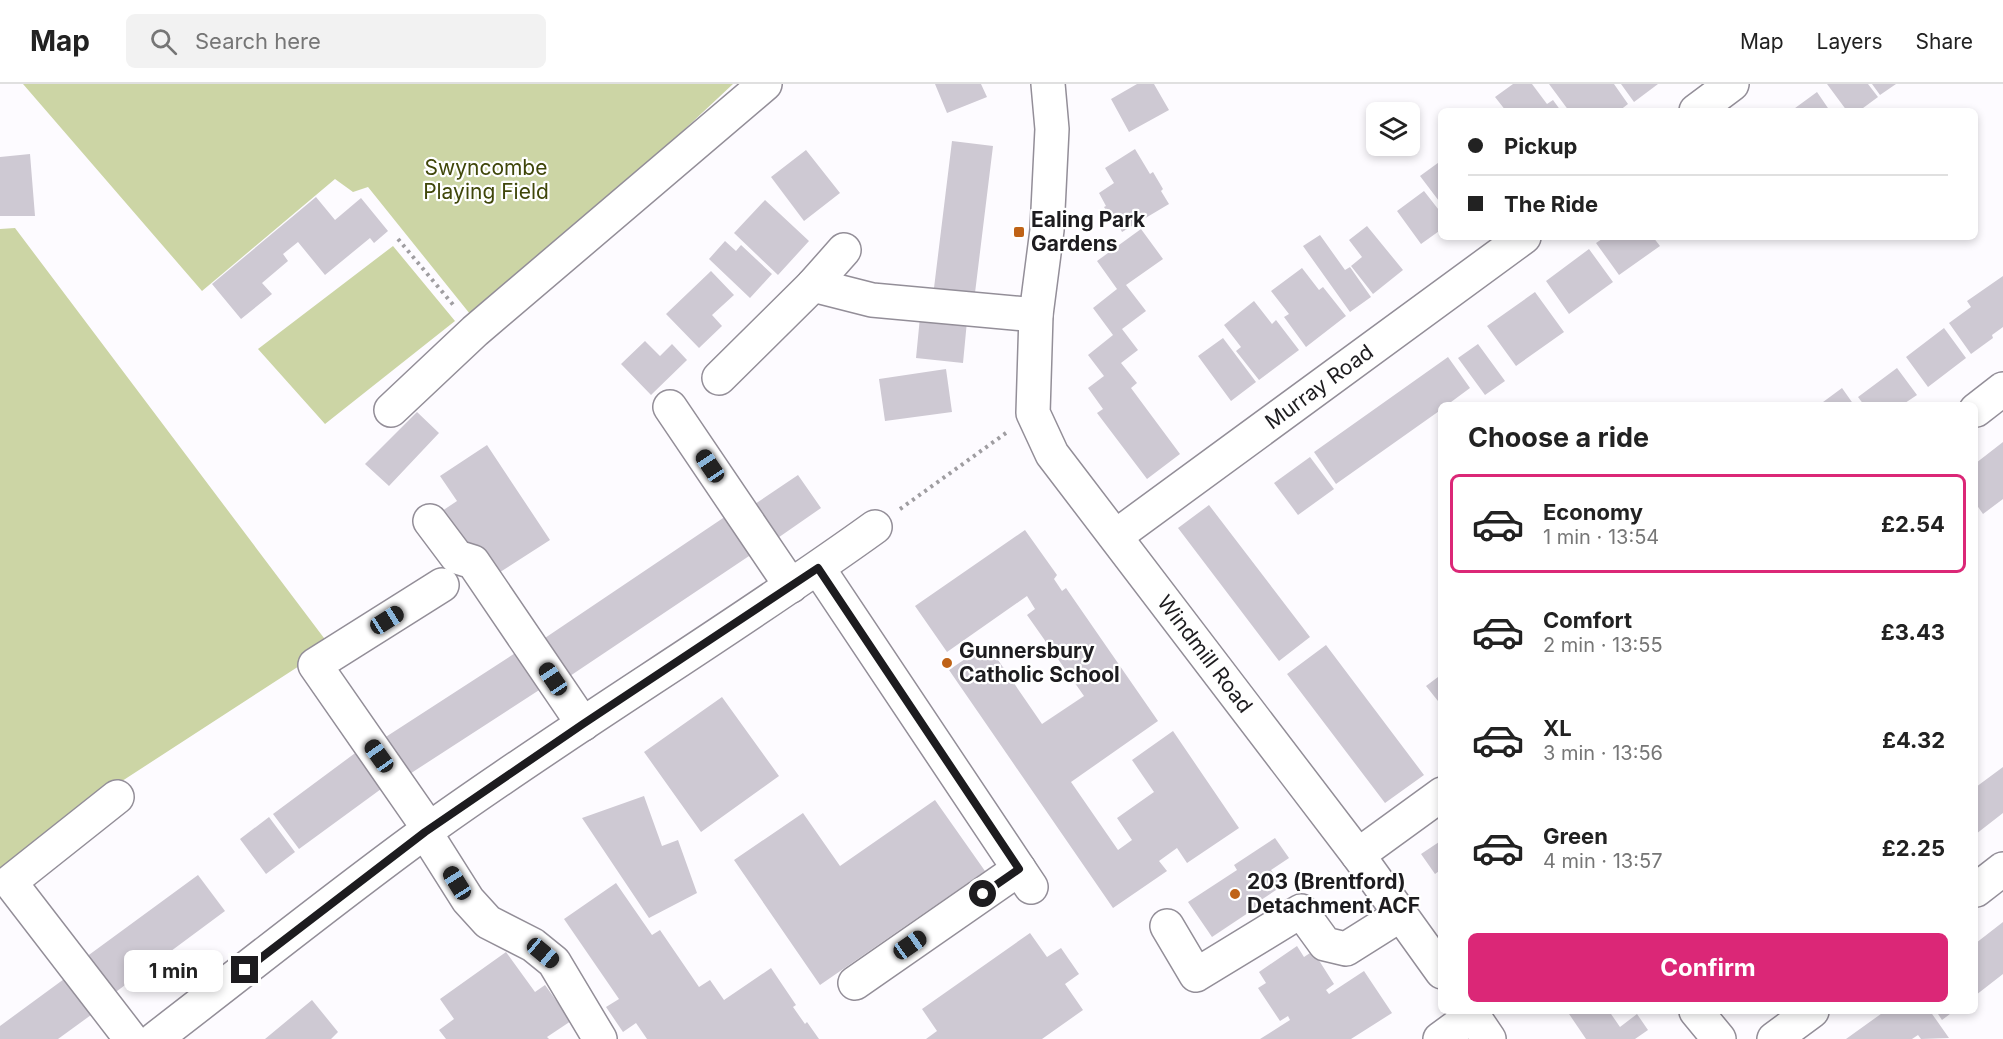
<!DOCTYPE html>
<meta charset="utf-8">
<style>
body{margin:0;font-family:Inter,sans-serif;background:#f2f2f2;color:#222;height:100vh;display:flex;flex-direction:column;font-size:22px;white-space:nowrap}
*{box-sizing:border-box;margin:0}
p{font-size:20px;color:#767676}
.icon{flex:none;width:33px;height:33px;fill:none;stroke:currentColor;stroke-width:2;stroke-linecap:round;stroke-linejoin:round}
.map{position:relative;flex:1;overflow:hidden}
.side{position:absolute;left:1438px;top:318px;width:540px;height:612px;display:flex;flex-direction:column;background:#fff;border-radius:9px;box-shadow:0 3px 9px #0003}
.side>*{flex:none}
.banner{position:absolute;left:1438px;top:24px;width:540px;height:132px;border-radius:9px;box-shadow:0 3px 9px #0003;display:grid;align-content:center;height:132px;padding:0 30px;background:#fff}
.fabs{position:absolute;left:1366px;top:18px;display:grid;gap:12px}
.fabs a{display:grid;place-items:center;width:54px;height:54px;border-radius:9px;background:#fff;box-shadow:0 3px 9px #0003;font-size:30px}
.end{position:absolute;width:27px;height:27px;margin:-14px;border:8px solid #1d1c1f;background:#fff;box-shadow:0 0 0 3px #fff}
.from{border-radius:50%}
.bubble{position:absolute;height:42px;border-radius:9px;background:#fff;box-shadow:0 3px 9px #0003;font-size:20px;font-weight:700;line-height:42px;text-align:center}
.car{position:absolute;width:18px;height:36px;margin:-18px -9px;border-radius:8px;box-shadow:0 0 4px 2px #0007;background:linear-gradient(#222 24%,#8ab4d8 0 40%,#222 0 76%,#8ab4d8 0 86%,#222 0)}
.banner b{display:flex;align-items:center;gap:21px;height:57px;font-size:22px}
.banner b+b{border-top:2px solid #e0e0e0}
.banner i{width:15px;height:15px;background:#222}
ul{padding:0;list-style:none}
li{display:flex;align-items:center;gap:18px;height:99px;margin:0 12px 9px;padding:0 18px;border:3px solid transparent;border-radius:9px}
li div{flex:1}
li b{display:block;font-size:22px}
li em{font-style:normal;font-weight:700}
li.current{border-color:#db2777}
li>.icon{width:54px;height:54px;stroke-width:1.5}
h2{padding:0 30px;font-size:27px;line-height:72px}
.action{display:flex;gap:12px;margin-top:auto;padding:12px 30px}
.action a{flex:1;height:69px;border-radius:9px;background:#db2777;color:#fff;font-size:24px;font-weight:700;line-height:69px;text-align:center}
header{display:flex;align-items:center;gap:36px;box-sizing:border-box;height:84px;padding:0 30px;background:#fff;border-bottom:2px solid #e0e0e0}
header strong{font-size:28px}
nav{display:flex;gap:33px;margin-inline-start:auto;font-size:21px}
.search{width:420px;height:54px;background:#f2f2f2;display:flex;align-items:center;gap:15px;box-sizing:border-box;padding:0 21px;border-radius:9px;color:#767676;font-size:22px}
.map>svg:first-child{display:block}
.green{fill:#ccd5a5}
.building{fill:#cec9d3}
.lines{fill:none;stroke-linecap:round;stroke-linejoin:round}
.minor-casing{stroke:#938e98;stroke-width:36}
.major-casing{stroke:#938e98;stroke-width:36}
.path{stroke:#9f9da1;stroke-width:4;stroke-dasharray:3 4.5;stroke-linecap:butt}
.minor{stroke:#fff;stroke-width:33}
.major{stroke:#fff;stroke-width:33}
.route{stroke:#1d1c1f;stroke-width:8}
.poi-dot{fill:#bf6216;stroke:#fff;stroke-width:2}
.labels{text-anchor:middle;stroke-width:4.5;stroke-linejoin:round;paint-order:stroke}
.park-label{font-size:21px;fill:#40470a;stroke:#fff}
.poi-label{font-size:21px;font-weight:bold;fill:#1d1c1f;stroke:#fff;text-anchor:start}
.street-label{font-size:21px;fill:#1d1c1f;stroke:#fff}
</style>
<header>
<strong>Map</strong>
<div class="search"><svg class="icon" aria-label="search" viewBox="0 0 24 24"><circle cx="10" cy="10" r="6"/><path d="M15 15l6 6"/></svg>Search here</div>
<nav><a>Map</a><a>Layers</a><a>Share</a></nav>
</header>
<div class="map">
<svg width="2003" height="955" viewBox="0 0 2003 955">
<rect width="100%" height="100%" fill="#fdfbff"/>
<path class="green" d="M23 0H733L485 232 470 230 368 103 353 108 335 95 202 207Z
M15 144 330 562 119 699 0 796V145Z
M393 162 455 237 325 340 258 265Z"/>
<path class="building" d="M935 0H981L987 13 947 29Z
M1137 0H1154L1169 26 1129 48 1111 15Z
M1513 0H1532L1547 20 1553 16 1561 27H1506L1495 13Z
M1549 0H1614L1628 20 1619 27H1569Z
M1621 0H1658L1634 18Z
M1827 0H1868L1878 13 1859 27H1847Z
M1872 0H1896L1880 11Z
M1817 8 1830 27H1791Z
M952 57 993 62 975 209 934 204Z
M1135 65 1150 90 1153 88 1163 105 1161 107 1169 120 1122 148 1120 144 1117 145 1104 123 1106 122 1099 109 1114 99 1105 84Z
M806 66 840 109 804 137 771 93Z
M30 70 35 132H0V73Z
M1442 76V121L1420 92Z
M1424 107 1442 130V145L1421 160 1397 127Z
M316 113 335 136 361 114 388 147 374 159 370 154 325 191 298 158 283 170 288 177 262 199 272 210 241 235 212 200Z
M765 116 809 157 778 191 734 149Z
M1367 142 1403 186 1373 210 1351 182 1362 173 1349 156Z
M1141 145 1163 175 1126 201 1146 227 1122 245 1138 266 1121 279 1137 299 1131 304 1180 370 1147 395 1097 329 1103 325 1088 304 1104 292 1088 271 1113 251 1093 224 1117 205 1097 177Z
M1320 151 1345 186 1350 183 1371 213 1350 228 1303 162Z
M1605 153H1653L1660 162 1619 191 1596 159Z
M725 157 736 167 741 161 772 190 750 214 709 175Z
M1589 165 1613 198 1569 230 1546 197Z
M1302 184 1319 206 1323 203 1346 232 1306 263 1284 233 1289 230 1271 207Z
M711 187 734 211 712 231 722 242 699 264 666 230Z
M2003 192V243L1992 251 1993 254 1971 270 1949 239 1971 223 1967 217Z
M1535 208 1564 248 1516 282 1487 242Z
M1254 217 1272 240 1276 236 1299 266 1259 296 1236 267 1241 263 1224 241Z
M920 233 967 237 963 279 916 274Z
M1944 244 1966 274 1928 303 1906 273Z
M1223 254 1256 298 1231 317 1198 272Z
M645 257 660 272 672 260 687 276 651 311 621 280Z
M1478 260 1505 297 1485 311 1458 274Z
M1448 273 1470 304 1447 321H1442V325L1336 400 1314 368Z
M1897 284 1917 311 1902 321H1864L1858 313Z
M946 285 952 328 885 337 879 295Z
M1842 304 1854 321H1819Z
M417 328 439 349 389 402 365 380Z
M2003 358V415L1983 430 1976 420V379Z
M487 361 550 456 494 492 465 468 439 429 457 417 440 392Z
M1310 373 1334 405 1298 431 1274 399Z
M798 391 821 424 772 458 749 424Z
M1209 421 1310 553 1279 577 1178 444Z
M735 426 761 464 564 596 539 558Z
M1025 446 1057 491 1054 495 1062 507 1066 504 1158 637 1071 698 1118 766 1132 756 1117 734 1154 708 1132 676 1173 647 1239 744 1187 779 1177 764 1159 777 1167 787 1113 824 949 586 987 560 1042 640 1084 612 1027 531 1035 525 1027 512 947 568 915 522Z
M1326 561 1424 691 1385 719 1287 590Z
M526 562 550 599 402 695 378 658Z
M1442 590V622L1426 602Z
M722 613 779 692 701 748 644 668Z
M366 661 392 697 299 765 273 730Z
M2003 683V729L1976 750V703Z
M644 712 662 762 678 756 697 809 649 834 582 734Z
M935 716 985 787 820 901 734 776 803 729 840 782Z
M269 733 295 768 266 790 240 755Z
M1275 754 1289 774 1271 786 1282 802 1258 818 1260 821 1212 853 1188 818 1237 786 1234 781Z
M1442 756V785L1435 790 1421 770Z
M198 791 225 827 109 913 82 876Z
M616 799 652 851 660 846 699 903 710 896 724 916 771 884 796 921 793 923 805 940 807 938 819 955H647L636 939 623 948 606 923 619 915 564 835Z
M2003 838V890L1976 911V859Z
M1030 849 1047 873 1061 864 1079 890 1065 900 1083 926 1042 955H926L937 947 922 925Z
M1297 862 1304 873 1313 867 1334 900 1326 906 1329 910 1364 887 1392 929 1351 955H1260L1290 936 1288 932 1280 937 1258 904 1266 899 1259 888Z
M506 868 535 908 545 901 571 937 547 953 549 955H446L439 946 454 935 440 915Z
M75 887 102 923 58 955H0V942Z
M312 916 338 948 331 955H265Z
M1567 927H1609L1620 943 1637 930 1648 946 1635 955H1586Z
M1885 927H1930L1949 954 1921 955 1918 951 1912 955H1846Z
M1936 927H1954L1942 936Z"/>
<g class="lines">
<g class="minor-casing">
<g id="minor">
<path d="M1696 27 1732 0"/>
<path d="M844 166 813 201 872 216 1036 231"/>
<path d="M719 294 813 201"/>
<path d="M670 323 791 502"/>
<path d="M391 326 475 247 765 0"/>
<path d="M1976 326 2003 305"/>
<path d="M430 437 457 473 473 478 583 640"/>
<path id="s1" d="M1116 452 1524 153"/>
<path d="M818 484 1031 803"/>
<path d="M117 713 10 798 131 955"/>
<path d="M429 745 315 581 442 501"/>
<path d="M425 748 468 816 488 838 533 861 554 878 600 955"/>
<path d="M1358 771 1442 710"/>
<path d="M1976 806 2003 785"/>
<path d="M1167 842 1196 891 1301 827 1325 860 1346 865 1400 831"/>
<path d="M855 899 1019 785"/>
<path d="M1696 927 1719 955"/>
<path d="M155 955C245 886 333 815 425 748 572 642 728 549 875 443"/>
<path d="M1440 955 1473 931"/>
<path d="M1774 955 1812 927"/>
</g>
</g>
<g class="major-casing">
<g id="major">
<path id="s2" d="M1048 0 1052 45 1047 146 1036 231 1033 329 1052 370 1358 771 1442 888"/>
<path d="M1470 927 1489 955"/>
</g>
</g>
<path class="path" d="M398 155 455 223
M900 425 1006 349"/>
<use href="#minor" class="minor"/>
<use href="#major" class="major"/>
</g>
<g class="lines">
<path class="route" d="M245 886 425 748 583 640 818 484 1019 785 983 810"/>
</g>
<g class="poi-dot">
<rect x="1013" y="142" width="12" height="12" rx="3"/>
<circle cx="947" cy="579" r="6"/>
<circle cx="1235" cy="810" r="6"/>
</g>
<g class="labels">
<g class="park-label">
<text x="486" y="91">Swyncombe<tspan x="486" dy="24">Playing Field</tspan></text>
</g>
<g class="poi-label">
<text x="1031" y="143">Ealing Park<tspan x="1031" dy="24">Gardens</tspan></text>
<text x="959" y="574">Gunnersbury<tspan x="959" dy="24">Catholic School</tspan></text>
<text x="1247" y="805">203 (Brentford)<tspan x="1247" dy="24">Detachment ACF</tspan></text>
</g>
<g class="street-label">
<text dy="7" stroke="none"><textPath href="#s1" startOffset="252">Murray Road</textPath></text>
<text dy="7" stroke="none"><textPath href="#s2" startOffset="627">Windmill Road</textPath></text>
</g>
</g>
</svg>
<div class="fabs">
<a><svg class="icon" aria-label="layers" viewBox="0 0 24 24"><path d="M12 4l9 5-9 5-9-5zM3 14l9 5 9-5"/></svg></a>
</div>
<i class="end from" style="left:983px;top:810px"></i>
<i class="end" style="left:245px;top:886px"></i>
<div class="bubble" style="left:124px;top:866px;width:99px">1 min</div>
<i class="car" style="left:710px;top:382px;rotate:326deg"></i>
<i class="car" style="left:387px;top:536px;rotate:58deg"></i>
<i class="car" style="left:553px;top:595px;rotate:326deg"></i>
<i class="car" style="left:379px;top:672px;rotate:325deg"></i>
<i class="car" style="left:457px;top:799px;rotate:328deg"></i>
<i class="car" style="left:910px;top:861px;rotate:55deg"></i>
<i class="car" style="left:543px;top:869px;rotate:130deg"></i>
<div class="banner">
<b><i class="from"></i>Pickup</b>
<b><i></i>The Ride</b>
</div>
<section class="side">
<h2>Choose a ride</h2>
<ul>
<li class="current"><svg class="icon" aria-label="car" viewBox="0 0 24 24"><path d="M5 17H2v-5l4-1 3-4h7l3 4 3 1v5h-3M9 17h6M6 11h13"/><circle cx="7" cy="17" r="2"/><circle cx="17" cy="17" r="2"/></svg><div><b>Economy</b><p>1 min · 13:54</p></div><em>£2.54</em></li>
<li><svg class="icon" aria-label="car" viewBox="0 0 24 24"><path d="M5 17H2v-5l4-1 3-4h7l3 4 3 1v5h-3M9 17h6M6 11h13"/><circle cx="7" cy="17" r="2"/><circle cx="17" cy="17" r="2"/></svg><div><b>Comfort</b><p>2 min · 13:55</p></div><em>£3.43</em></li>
<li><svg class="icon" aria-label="car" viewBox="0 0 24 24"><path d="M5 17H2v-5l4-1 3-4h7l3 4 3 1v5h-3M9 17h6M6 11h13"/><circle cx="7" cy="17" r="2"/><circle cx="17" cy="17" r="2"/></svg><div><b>XL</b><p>3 min · 13:56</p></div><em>£4.32</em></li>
<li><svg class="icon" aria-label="car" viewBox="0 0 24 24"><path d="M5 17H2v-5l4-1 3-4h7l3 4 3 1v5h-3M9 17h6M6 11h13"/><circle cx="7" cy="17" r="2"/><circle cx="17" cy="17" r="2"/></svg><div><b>Green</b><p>4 min · 13:57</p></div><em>£2.25</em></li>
</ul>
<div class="action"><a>Confirm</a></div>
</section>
</div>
